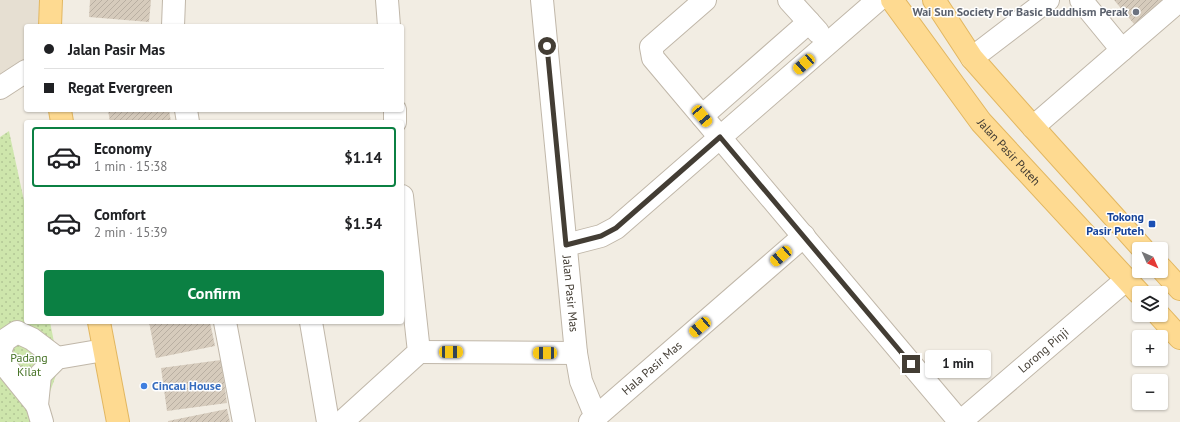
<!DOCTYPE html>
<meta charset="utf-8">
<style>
body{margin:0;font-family:"PT Sans",sans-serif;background:#f6f6f6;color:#202124;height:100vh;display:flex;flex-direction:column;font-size:15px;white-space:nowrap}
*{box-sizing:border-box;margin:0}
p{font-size:13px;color:#757577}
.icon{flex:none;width:22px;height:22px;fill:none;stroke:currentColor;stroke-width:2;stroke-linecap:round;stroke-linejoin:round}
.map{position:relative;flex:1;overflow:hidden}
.details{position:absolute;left:24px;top:120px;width:380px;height:204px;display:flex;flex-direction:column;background:#fff;border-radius:4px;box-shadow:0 1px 3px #0004}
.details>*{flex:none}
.guide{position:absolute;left:24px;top:24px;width:380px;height:88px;border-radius:4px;box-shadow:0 1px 3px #0004;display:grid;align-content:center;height:88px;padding:0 20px;background:#fff}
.needle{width:26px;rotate:135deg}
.buttons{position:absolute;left:1132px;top:242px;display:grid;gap:8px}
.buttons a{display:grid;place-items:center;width:36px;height:36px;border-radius:4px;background:#fff;box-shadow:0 1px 3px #0004;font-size:20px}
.end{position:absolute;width:18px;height:18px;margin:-9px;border:5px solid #433d34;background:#fff;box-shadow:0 0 0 2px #fff}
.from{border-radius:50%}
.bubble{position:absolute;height:28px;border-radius:4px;background:#fff;box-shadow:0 1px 3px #0004;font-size:13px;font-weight:700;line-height:28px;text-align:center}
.car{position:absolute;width:12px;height:24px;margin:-12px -6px;border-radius:5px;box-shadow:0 0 3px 1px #0007;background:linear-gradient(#f5c518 24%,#345 0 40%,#f5c518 0 76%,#345 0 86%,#f5c518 0)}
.guide b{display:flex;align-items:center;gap:14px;height:38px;font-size:15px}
.guide b+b{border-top:1px solid #e0e0e0}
.guide i{width:10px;height:10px;background:#202124}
ul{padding:7px 0 0;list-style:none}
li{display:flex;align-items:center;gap:12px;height:60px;margin:0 8px 6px;padding:0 12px;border:2px solid transparent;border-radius:4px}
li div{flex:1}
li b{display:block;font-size:15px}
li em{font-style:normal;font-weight:700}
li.current{border-color:#0b8043}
li>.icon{width:36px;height:36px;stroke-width:1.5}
.action{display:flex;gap:8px;margin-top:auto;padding:8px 20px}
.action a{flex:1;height:46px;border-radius:4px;background:#0b8043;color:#fff;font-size:16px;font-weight:700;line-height:46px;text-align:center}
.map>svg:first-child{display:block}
.residential{fill:#e6dfd2}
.grass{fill:url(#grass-dots)}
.building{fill:url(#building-hatch)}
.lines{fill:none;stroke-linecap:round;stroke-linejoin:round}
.minor-casing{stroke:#c0b7a9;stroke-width:24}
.major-casing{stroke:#e2b761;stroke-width:24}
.minor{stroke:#fff;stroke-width:22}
.major{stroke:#feda91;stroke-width:22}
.route{stroke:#433d34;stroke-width:5}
.worship-dot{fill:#6b7280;stroke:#fff;stroke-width:1.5}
.transit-dot{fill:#1a4fb4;stroke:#fff;stroke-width:1.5}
.shop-dot{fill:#3f7fe0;stroke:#fff;stroke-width:1.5}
.labels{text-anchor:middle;stroke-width:3;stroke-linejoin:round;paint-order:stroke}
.worship-label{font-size:12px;font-weight:bold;fill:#5b616d;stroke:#fff;text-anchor:end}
.street-label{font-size:12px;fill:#433d34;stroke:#fff}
.transit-label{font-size:12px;font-weight:bold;fill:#164399;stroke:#fff;text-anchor:end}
.park-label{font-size:12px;fill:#487428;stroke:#fff}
.shop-label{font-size:12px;font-weight:bold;fill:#366cbe;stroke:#fff;text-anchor:start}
</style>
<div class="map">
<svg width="1180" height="422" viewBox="0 0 1180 422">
<defs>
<pattern id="grass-dots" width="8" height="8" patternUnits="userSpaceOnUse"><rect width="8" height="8" fill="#cee6ac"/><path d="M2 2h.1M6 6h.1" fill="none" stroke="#b2c695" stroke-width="1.8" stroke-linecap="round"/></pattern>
<pattern id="building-hatch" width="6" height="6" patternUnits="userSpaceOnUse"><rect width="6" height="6" fill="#d6cbbc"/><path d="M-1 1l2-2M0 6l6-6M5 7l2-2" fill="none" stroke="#b9afa2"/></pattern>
</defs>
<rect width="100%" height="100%" fill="#f2ede3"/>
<path class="residential" d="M0 0H51L50 26H26V71L0 88Z"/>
<path class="grass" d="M9 131 26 210V322H50L59 367 39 422H0V137Z"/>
<path class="building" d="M90 0H151L149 22 89 17Z
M1114 0H1162L1134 24Z
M108 110H169L171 122H110Z
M149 322H210L215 346 156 358Z
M221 360 227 403 167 411 161 368Z
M227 409 230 422H168V421Z"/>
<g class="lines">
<g class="minor-casing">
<g id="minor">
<path d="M387 0 389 26"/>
<path id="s1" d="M542 0 576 353 581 381 596 417"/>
<path d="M705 0 651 47 653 58 960 422"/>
<path d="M789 0 818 32"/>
<path d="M173 26 174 0"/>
<path d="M1122 50 1180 0"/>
<path d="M972 58 1048 0"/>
<path d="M0 88 26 71"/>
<path d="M186 110 188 122"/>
<path d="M395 110V122"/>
<path d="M702 116 809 22"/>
<path d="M1033 127 1122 50 1081 0"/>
<path d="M566 245 601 236 616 228 878 0"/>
<path d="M225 322 244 422"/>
<path d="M311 322 328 422"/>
<path d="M419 352 576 353"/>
<path d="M37 405 7 368 0 351 5 340 17 332 32 339 57 358"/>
<path d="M42 422 37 405 40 375 57 358 104 350"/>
<path d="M342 422 419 352 402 196"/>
<path id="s2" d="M590 422 804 236"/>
<path id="s3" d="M960 422 1127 279"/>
</g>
</g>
<g class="major-casing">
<g id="major">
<path id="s4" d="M892 0 981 122 1139 293"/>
<path d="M934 0 972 58 1033 127 1143 249"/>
<path d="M50 26 51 0"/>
<path d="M60 110 62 122"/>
<path d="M1161 268 1180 289"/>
<path d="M1159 315 1180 338"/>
<path d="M99 322 118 422"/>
</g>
</g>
<use href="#minor" class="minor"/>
<use href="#major" class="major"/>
</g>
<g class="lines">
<path class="route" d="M547 46 566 245 601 236 616 228 720 137 911 364"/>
</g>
<circle class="worship-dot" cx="1136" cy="12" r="4"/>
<rect class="transit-dot" x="1148" y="220" width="8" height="8" rx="2"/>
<circle class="shop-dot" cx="144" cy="386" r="4"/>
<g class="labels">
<g class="worship-label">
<text x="1128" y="16">Wai Sun Society For Basic Buddhism Perak</text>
</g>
<g class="street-label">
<text dy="4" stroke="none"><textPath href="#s4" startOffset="192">Jalan Pasir Puteh</textPath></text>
<text dy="4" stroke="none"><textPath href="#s1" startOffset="295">Jalan Pasir Mas</textPath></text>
<text dy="4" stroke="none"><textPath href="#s3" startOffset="110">Lorong Pinji</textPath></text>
<text dy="4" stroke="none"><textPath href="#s2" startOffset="82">Hala Pasir Mas</textPath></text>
</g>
<g class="transit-label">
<text x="1144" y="221">Tokong<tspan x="1144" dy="14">Pasir Puteh</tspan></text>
</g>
<g class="park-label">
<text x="29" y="362">Padang<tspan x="29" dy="14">Kilat</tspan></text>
</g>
<g class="shop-label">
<text x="152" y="390">Cincau House</text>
</g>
</g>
</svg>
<div class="buttons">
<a><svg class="needle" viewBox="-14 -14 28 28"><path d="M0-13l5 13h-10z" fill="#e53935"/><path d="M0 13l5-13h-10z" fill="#757577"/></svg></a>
<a><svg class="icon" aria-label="layers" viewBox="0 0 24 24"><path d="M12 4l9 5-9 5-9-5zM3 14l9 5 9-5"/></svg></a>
<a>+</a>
<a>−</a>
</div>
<i class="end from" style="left:547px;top:46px"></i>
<i class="end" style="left:911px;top:364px"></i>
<div class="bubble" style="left:925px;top:350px;width:66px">1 min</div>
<i class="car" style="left:804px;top:64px;rotate:229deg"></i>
<i class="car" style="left:702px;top:116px;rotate:140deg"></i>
<i class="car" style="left:781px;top:256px;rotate:229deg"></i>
<i class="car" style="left:700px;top:327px;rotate:229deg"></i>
<i class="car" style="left:451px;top:352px;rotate:90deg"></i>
<i class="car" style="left:545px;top:353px;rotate:270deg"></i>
<div class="guide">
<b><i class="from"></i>Jalan Pasir Mas</b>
<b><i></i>Regat Evergreen</b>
</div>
<section class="details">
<ul>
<li class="current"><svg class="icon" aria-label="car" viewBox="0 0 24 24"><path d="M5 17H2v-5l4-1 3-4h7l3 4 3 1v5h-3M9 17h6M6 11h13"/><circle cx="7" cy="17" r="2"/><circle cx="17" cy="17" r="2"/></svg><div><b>Economy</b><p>1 min · 15:38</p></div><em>$1.14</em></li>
<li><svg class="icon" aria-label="car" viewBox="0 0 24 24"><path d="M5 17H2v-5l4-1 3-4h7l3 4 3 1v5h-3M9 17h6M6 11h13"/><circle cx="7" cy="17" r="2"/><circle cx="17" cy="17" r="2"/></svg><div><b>Comfort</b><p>2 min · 15:39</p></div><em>$1.54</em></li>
</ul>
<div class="action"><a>Confirm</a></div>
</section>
</div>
